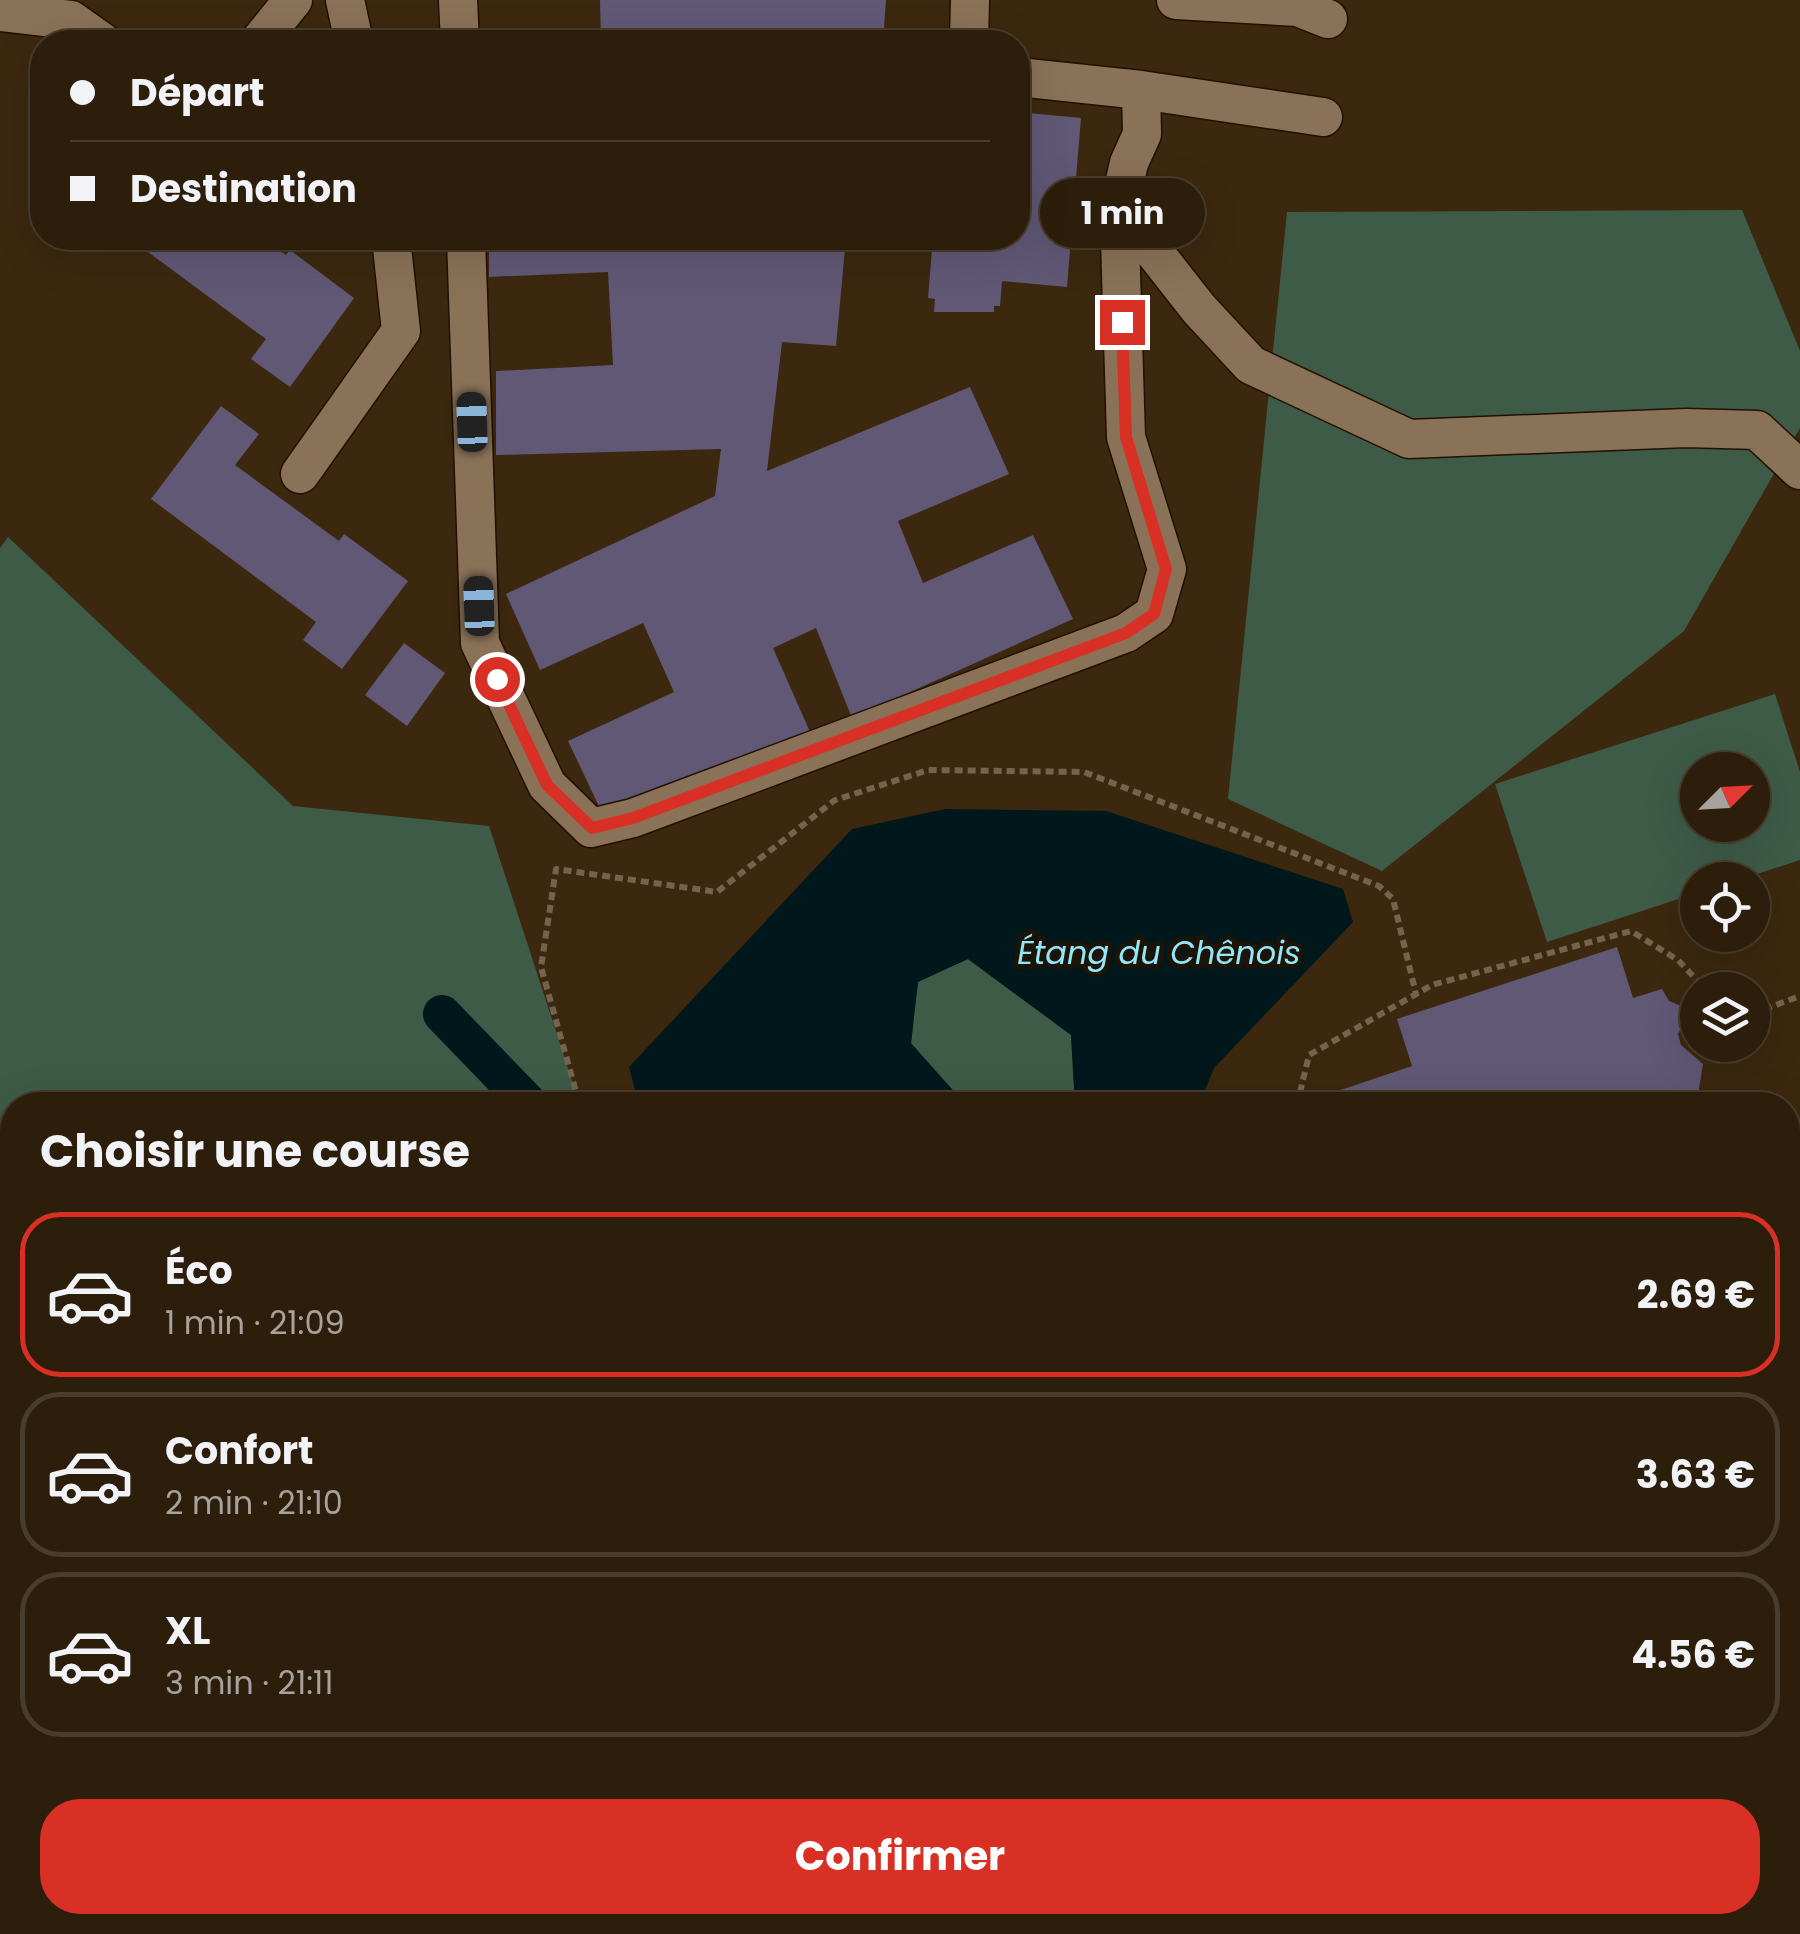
<!DOCTYPE html>
<html lang="fr">
<meta charset="utf-8">
<style>
body{margin:0;font-family:Poppins,sans-serif;background:#392b19;color:#f1f3f6;height:100vh;display:flex;flex-direction:column;font-size:38px;white-space:nowrap}
*{box-sizing:border-box;margin:0}
p{font-size:32px;color:#a7a29d}
.icon{flex:none;width:55px;height:55px;fill:none;stroke:currentColor;stroke-width:2;stroke-linecap:round;stroke-linejoin:round}
.map{position:relative;flex:1;overflow:hidden}
.details{position:absolute;left:0px;top:1092px;width:1800px;height:842px;display:flex;flex-direction:column;background:#2d1e0b;border-radius:40px 40px 0 0;box-shadow:0 10px 40px #0002,0 0 0 2px #483c2c}
.details>*{flex:none}
.guide{position:absolute;left:30px;top:30px;width:1000px;height:220px;border-radius:40px;box-shadow:0 10px 40px #0002,0 0 0 2px #483c2c;display:grid;align-content:center;height:220px;padding:0 40px;background:#2d1e0b}
.needle{width:65px;rotate:66deg}
.fabs{position:absolute;left:1680px;top:752px;display:grid;gap:20px}
.fabs a{display:grid;place-items:center;width:90px;height:90px;border-radius:50%;background:#2d1e0b;box-shadow:0 10px 40px #0002,0 0 0 2px #483c2c;font-size:50px}
.end{position:absolute;width:45px;height:45px;margin:-22px;border:12px solid #d93025;background:#fff;box-shadow:0 0 0 5px #fff}
.from{border-radius:50%}
.bubble{position:absolute;height:70px;border-radius:35px;background:#2d1e0b;box-shadow:0 10px 40px #0002,0 0 0 2px #483c2c;font-size:32px;font-weight:700;line-height:70px;text-align:center}
.car{position:absolute;width:30px;height:60px;margin:-30px -15px;border-radius:12px;box-shadow:0 0 8px 2px #0007;background:linear-gradient(#222 24%,#8ab4d8 0 40%,#222 0 76%,#8ab4d8 0 86%,#222 0)}
.guide b{display:flex;align-items:center;gap:35px;height:95px;font-size:38px}
.guide b+b{border-top:2px solid #483c2c}
.guide i{width:25px;height:25px;background:#f1f3f6}
ul{padding:0;list-style:none}
li{display:flex;align-items:center;gap:30px;height:165px;margin:0 20px 15px;padding:0 20px;border:5px solid #483c2c;border-radius:40px}
li div{flex:1}
li b{display:block;font-size:38px}
li em{font-style:normal;font-weight:700}
li.active{border-color:#d93025}
li>.icon{width:90px;height:90px;stroke-width:1.5}
h2{padding:0 40px;font-size:45px;line-height:120px}
.primary-button{display:flex;gap:20px;margin-top:auto;padding:20px 40px}
.primary-button a{flex:1;height:115px;border-radius:40px;background:#d93025;color:#fff;font-size:40px;font-weight:700;line-height:115px;text-align:center}
.map>svg:first-child{display:block}
.green{fill:#3e5b48;fill-rule:evenodd}
.water{fill:#00171b}
.lines{fill:none;stroke-linecap:round;stroke-linejoin:round}
.canal{stroke:#00171b;stroke-width:38}
.building{fill:#615876}
.minor-casing{stroke:#221000;stroke-width:41}
.path{stroke:#75634e;stroke-width:6;stroke-dasharray:8 5;stroke-linecap:butt}
.minor{stroke:#8a7258;stroke-width:38}
.rail{stroke:#daccbd;stroke-width:8;stroke-dasharray:15 8;stroke-linecap:butt}
.route{stroke:#d93025;stroke-width:12}
.labels{text-anchor:middle;stroke-width:10;stroke-linejoin:round;paint-order:stroke}
.water-label{font-size:32px;font-style:italic;fill:#92e8f6;stroke:#1c1309}
</style>
<div class="map">
<svg width="1800" height="1934" viewBox="0 0 1800 1934">
<rect width="100%" height="100%" fill="#3c280f"/>
<path class="green" d="M1742 210 1800 351V428L1684 631 1382 871 1228 799 1287 212Z
M8 537 293 806 489 826 580 1105H12V1593L0 1588V548Z
M1775 694 1800 772V860L1739 880H1698L1697 893 1547 942 1495 784ZM1698 770H1752V825H1698Z
M968 959 1071 1035 1075 1105H966L911 1044 918 981Z
M1788 1314 1800 1330V1934H760L735 1923 1788 1922Z"/>
<path class="water" d="M945 809 1106 811 1343 889 1353 922 1214 1068 1199 1105H1075L1071 1035 968 959 918 982 911 1043 966 1105H639L629 1067 852 829Z"/>
<g class="lines">
<path class="canal" d="M442 1014 530 1105
M1134 1934 1137 1922"/>
</g>
<path class="building" d="M600 0H886L883 42H601Z
M1018 112 1081 118 1067 287 1002 281 1000 306H994V312H934L935 299 928 298 933 238H1018Z
M129 238H261L286 255 290 250 354 298 290 387 251 359 266 339Z
M489 238H846L836 346 782 342 767 471 970 387 1009 474 898 521 923 583 1033 535 1073 619 852 718 816 628 773 648 810 732 605 819 568 741 674 692 643 623 540 670 506 594 715 496 721 449 496 455V371L613 365 608 272 489 277Z
M221 406 259 434 235 465 339 541 344 534 408 581 342 669 303 640 316 622 151 499Z
M404 643 445 673 407 726 365 695Z
M1617 947 1633 998 1662 989 1669 1001 1686 1008 1688 1014 1678 1034 1681 1045 1703 1064 1697 1101 1684 1105H1323L1320 1097 1412 1066 1397 1019Z
M8 1740 12 1743V1868L0 1862V1757Z"/>
<g class="lines">
<g class="minor-casing">
<path id="minor" d="M345 0 354 42
M458 0 460 42
M1176 0 1298 7 1328 19
M0 12 71 20 102 42
M259 42 293 0
M969 42 970 0
M1018 77 1141 90 1323 117
M1141 90 1142 134 1129 163 1119 207 1199 309 1251 365 1409 439 1686 428 1757 430 1800 470
M466 238 480 643 547 785 591 828 633 818 1126 633 1154 614 1167 569 1126 437 1119 207
M300 474 401 331 391 238"/>
</g>
<path class="path" d="M1752 1014 1800 996
M579 1102 541 967 556 869 717 892 835 800 928 770 1084 772 1379 886 1393 899 1416 994
M1297 1105 1309 1055 1432 985 1631 931 1678 960 1706 990
M0 1470 12 1478
M1144 1922 1172 1934"/>
<use href="#minor" class="minor"/>
<path class="rail" d="M0 1630 12 1635
M0 1653 12 1659
M592 1922 618 1934
M641 1922 666 1934"/>
</g>
<g class="lines">
<path class="route" d="M497 679 547 785 592 828 633 818 1126 633 1154 614 1166 569 1126 437 1122 322"/>
</g>
<g class="labels">
<g class="water-label">
<text x="1159" y="964">Étang du Chênois</text>
</g>
</g>
</svg>
<div class="fabs">
<a><svg class="needle" viewBox="-14 -14 28 28"><path d="M0-13l5 13h-10z" fill="#e53935"/><path d="M0 13l5-13h-10z" fill="#a7a29d"/></svg></a>
<a><svg class="icon" aria-label="locate" viewBox="0 0 24 24"><circle cx="12" cy="12" r="6"/><path d="M12 2v4M12 18v4M2 12h4M18 12h4"/></svg></a>
<a><svg class="icon" aria-label="layers" viewBox="0 0 24 24"><path d="M12 4l9 5-9 5-9-5zM3 14l9 5 9-5"/></svg></a>
</div>
<i class="end from" style="left:497px;top:679px"></i>
<i class="end" style="left:1122px;top:322px"></i>
<div class="bubble" style="left:1040px;top:178px;width:165px">1 min</div>
<i class="car" style="left:472px;top:422px;rotate:358deg"></i>
<i class="car" style="left:479px;top:606px;rotate:358deg"></i>
<div class="guide">
<b><i class="from"></i>Départ</b>
<b><i></i>Destination</b>
</div>
<section class="details">
<h2>Choisir une course</h2>
<ul>
<li class="active"><svg class="icon" aria-label="car" viewBox="0 0 24 24"><path d="M5 17H2v-5l4-1 3-4h7l3 4 3 1v5h-3M9 17h6M6 11h13"/><circle cx="7" cy="17" r="2"/><circle cx="17" cy="17" r="2"/></svg><div><b>Éco</b><p>1 min · 21:09</p></div><em>2.69 €</em></li>
<li><svg class="icon" aria-label="car" viewBox="0 0 24 24"><path d="M5 17H2v-5l4-1 3-4h7l3 4 3 1v5h-3M9 17h6M6 11h13"/><circle cx="7" cy="17" r="2"/><circle cx="17" cy="17" r="2"/></svg><div><b>Confort</b><p>2 min · 21:10</p></div><em>3.63 €</em></li>
<li><svg class="icon" aria-label="car" viewBox="0 0 24 24"><path d="M5 17H2v-5l4-1 3-4h7l3 4 3 1v5h-3M9 17h6M6 11h13"/><circle cx="7" cy="17" r="2"/><circle cx="17" cy="17" r="2"/></svg><div><b>XL</b><p>3 min · 21:11</p></div><em>4.56 €</em></li>
</ul>
<div class="primary-button"><a>Confirmer</a></div>
</section>
</div>
